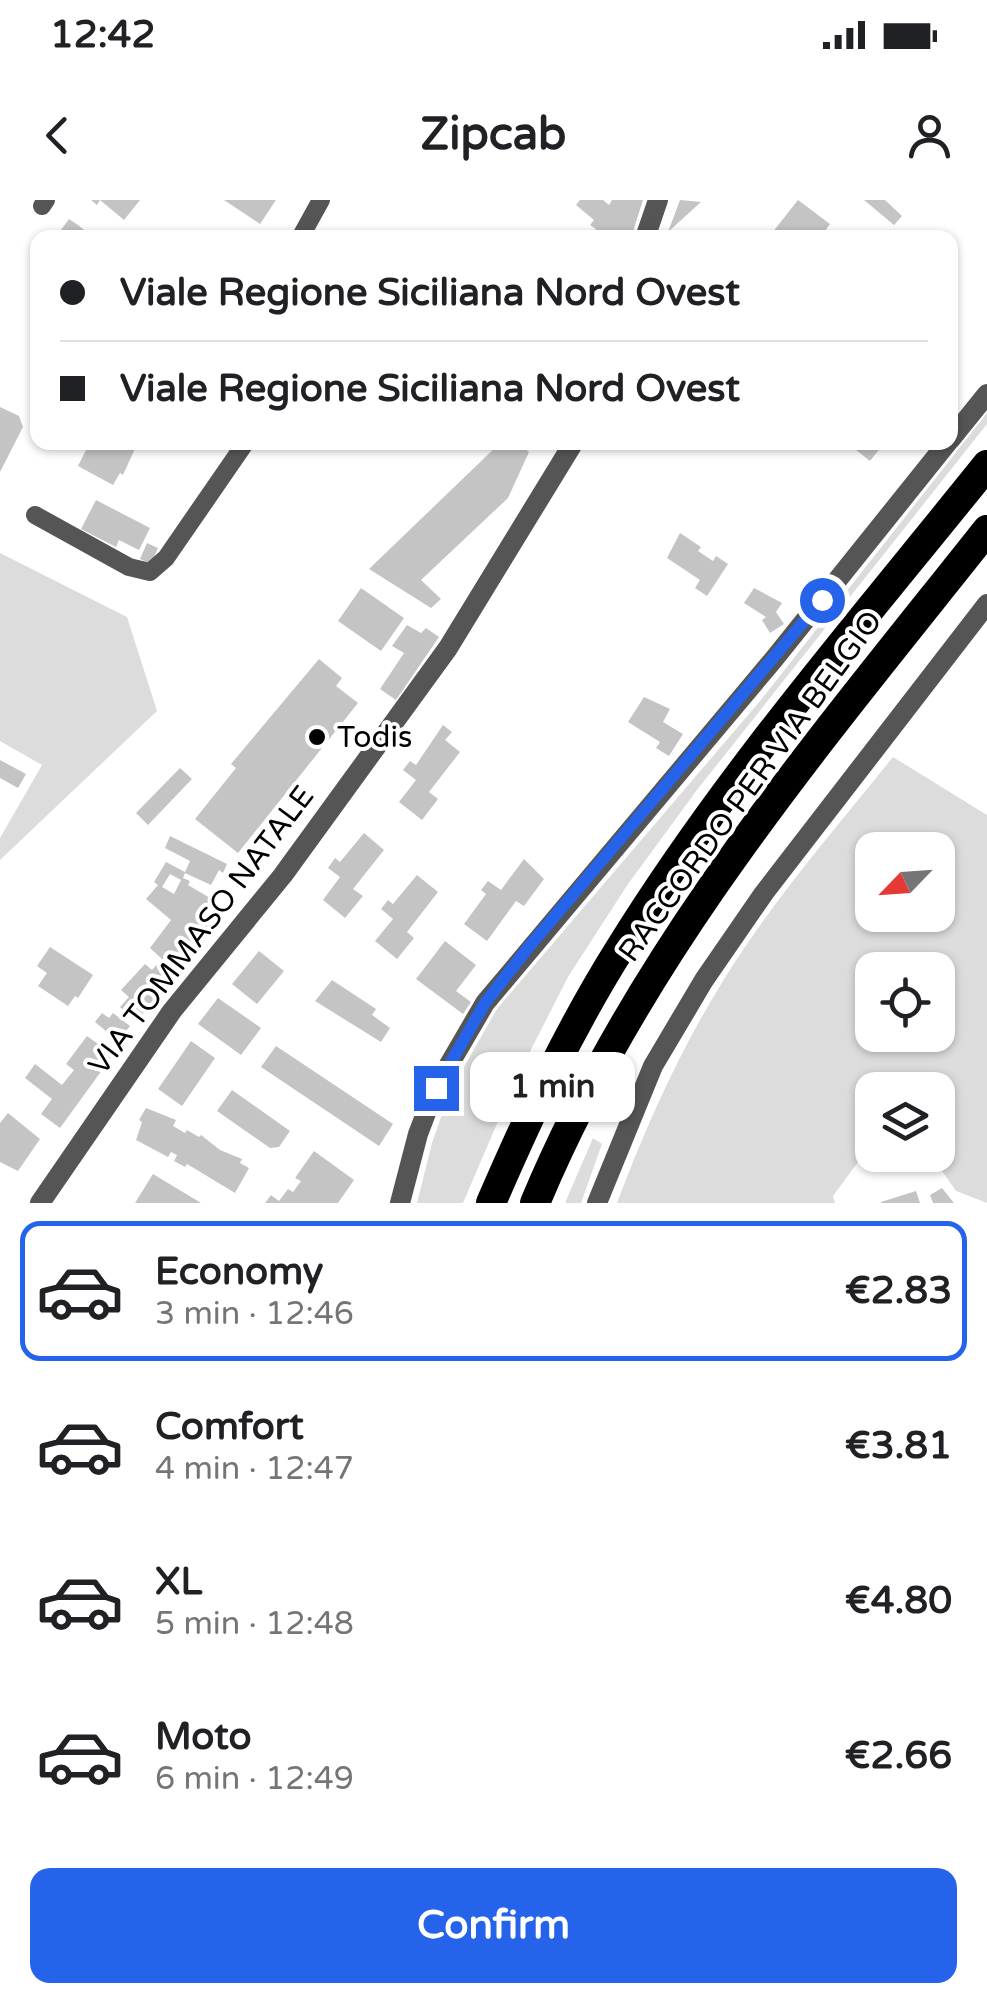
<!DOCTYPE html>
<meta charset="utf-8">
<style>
body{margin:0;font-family:"Varela Round",sans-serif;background:#f6f6f6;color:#202124;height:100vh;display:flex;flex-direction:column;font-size:38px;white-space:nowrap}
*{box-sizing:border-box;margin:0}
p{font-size:32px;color:#757577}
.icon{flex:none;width:55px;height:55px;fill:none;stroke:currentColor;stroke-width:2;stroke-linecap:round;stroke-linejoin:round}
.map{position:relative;height:1003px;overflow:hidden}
.side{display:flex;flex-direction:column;background:#fff;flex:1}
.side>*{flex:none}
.guide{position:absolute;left:30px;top:30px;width:928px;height:220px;border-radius:20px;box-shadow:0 2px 8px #0004;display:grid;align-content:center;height:220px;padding:0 30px;background:#fff}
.needle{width:65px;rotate:245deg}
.controls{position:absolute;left:855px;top:632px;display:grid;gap:20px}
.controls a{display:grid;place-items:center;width:100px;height:100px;border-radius:20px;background:#fff;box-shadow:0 2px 8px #0004;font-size:50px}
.end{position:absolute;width:45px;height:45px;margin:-22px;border:12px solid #2563eb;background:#fff;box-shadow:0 0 0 5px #fff}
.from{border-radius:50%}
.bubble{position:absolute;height:70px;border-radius:20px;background:#fff;box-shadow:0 2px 8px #0004;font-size:32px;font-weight:700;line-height:70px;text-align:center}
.guide b{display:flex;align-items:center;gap:35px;height:95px;font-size:38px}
.guide b+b{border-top:2px solid #e0e0e0}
.guide i{width:25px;height:25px;background:#202124}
ul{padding:18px 0 0;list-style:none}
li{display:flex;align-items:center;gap:30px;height:140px;margin:0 20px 15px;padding:0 10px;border:5px solid transparent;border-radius:20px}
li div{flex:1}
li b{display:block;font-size:38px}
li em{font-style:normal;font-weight:700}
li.on{border-color:#2563eb}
li>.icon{width:90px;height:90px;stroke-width:1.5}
.action{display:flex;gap:20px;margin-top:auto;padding:20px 30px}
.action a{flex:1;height:115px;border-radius:20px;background:#2563eb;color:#fff;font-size:40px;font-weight:700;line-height:115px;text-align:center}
.status{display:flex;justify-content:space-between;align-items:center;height:70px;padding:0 50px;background:#fff;direction:ltr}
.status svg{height:28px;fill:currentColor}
header{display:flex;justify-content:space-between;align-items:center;height:130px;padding:0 30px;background:#fff;font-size:45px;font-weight:700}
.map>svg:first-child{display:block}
.green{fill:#dcdcdc;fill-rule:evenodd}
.building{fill:#c4c4c4;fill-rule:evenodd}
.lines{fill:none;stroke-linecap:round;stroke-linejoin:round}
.minor{stroke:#555;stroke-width:18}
.tertiary{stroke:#555;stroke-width:20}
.motorway{stroke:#000;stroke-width:30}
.route{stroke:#2563eb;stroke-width:12}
.poi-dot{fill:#000;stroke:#fff;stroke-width:4}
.labels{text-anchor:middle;stroke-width:8;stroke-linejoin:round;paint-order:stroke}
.poi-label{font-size:30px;fill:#000;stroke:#fff;text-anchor:start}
.street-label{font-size:30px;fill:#000;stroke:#fff}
</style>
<div class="status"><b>12:42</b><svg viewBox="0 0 49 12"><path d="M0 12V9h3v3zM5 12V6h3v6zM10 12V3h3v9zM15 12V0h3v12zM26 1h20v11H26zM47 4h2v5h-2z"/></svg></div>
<header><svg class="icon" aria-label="back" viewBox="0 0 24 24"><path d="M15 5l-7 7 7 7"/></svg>Zipcab<svg class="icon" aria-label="person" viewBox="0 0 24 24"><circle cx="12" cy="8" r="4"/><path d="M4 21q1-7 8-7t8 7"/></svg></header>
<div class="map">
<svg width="987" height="1003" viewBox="0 0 987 1003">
<rect width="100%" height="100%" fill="#fff"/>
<path class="green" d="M987 213V224L697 590 628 684 568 777 517 877 463 1003H417L432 943 450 891 497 809 760 501Z
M0 353 127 417 157 511 0 660V638L42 565 0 541Z
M893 557 987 615V1003L956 991 931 955H938V890H872V943L833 996 835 1003H617C647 923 681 848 726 776 774 699 836 628 893 557ZM938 650V715H872V650ZM872 770H938V835H872Z
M593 938 602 944 581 1003H565Z"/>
<path class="building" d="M91 0H140L124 20 100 0 97 5Z
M224 0H276L260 24Z
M580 0H603L609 5 612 0H643L631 38H590L596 29 590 25 594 20 576 5Z
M680 0 701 2 668 32Z
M798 0 830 24 820 38H768Z
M864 0H885L902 16 894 25Z
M69 19 78 25 94 38H55Z
M0 207 19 216 23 227 0 272Z
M90 242H138L123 275 120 273 113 285 78 266Z
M501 242H516L529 252 508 298 421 380 441 399 431 408 369 369Z
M846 242H885L870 261Z
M96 300 150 328 139 350 119 340 116 347 81 329Z
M680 333 701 347 698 351 713 361 716 356 728 364 707 396 695 388 700 380 667 358Z
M147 343 158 348 151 364 140 359Z
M361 388 404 418 381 451 338 421Z
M754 388 782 403 776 412 784 424 770 433 762 420 766 417 744 403Z
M407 425 421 433 426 428 439 437 396 500 380 489 404 453 392 446Z
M319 459 342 478 336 486 358 503 238 653 195 619 236 568 231 564Z
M644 497 670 509 663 522 683 534 669 556 656 548 660 542 628 522Z
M443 525 452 532 445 540 460 552 429 592 438 599 422 620 399 602 416 580 403 570 410 561 416 565Z
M0 560 26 574 18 588 0 578Z
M180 568 192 579 148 625 136 613Z
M364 633 384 650 353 689 363 696 345 718 323 700 340 677 328 668 335 658 340 662Z
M170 636 227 664 223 673 219 670 211 685 185 673 183 678 190 681 188 685 222 705 219 717 173 769 177 773 136 822 120 807 129 797 121 790 145 764 152 770 162 759 150 748 171 720 146 699 158 685 154 682 166 662 185 672 190 661 165 648ZM170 674 181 680 174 694 162 687Z
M524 659 544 679 524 706 516 701 487 741 464 724 486 694 481 690 488 681 501 690Z
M417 675 438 692 407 732 414 738 397 759 375 741 393 719 381 709 388 700 393 704Z
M445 741 476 765 456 791 471 802 463 814 416 779Z
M50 747 93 775 78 798 75 796 68 806 38 786 47 773 37 766Z
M259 751 284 771 257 804 232 784Z
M332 780 376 809 372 815 390 828 381 842 315 801Z
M218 798 261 828 241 855 198 824Z
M102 813 109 818 113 813 130 826 118 841 95 822Z
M87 836 113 855 60 928 41 914 52 899 25 878 35 864 62 885 74 870 66 864Z
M191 841 215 858 182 906 158 889Z
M276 846 393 924 379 946 261 867Z
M232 890 290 931 279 947 270 948 217 911Z
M146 908 176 920 173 926 185 933 187 930 199 937 201 935 220 950 242 959 240 963 249 968 235 993 187 964 185 967 174 961 177 955 171 952 168 957 136 940 142 922 139 920Z
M8 913 40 939 18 971 0 962V923Z
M314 951 354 980 338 1003H265L271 995 279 1001 288 989 293 992 301 981 295 978Z
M153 974 201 1003H135Z
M942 988 954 1003H933L930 995Z
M916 991 920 1003H881V1002Z"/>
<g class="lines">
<path class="minor" d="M42 6 46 0
M300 38 321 0
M35 315 129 367 150 372 166 358 246 242"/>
<path class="tertiary" d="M645 38 658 0
M950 240 987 194
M40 1003 172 811 283 675 448 448 574 242
M400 1003 418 934 436 887 485 803 774 459 948 242
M597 1003 653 866 704 780 764 693 987 404"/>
<path class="motorway" d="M491 1003C529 915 570 828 621 747 727 576 861 422 987 265
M535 1003C640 751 819 542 987 330"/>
</g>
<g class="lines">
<path class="route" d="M436 888 485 803 528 748 822 400"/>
</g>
<circle class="poi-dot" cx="317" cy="537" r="10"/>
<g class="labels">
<g class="poi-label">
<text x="337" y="547">Todis</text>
</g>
<g class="street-label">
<text transform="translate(750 586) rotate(-54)" y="10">RACCORDO PER VIA BELGIO</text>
<text transform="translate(201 730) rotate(-53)" y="10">VIA TOMMASO NATALE</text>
</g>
</g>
</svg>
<div class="controls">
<a><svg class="needle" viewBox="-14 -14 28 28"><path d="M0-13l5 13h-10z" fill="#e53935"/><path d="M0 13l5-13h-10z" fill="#757577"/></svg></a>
<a><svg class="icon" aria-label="locate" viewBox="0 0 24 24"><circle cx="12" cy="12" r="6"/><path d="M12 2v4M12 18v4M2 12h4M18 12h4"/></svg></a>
<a><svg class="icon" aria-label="layers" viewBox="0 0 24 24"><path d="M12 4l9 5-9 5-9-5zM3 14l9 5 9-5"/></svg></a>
</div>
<i class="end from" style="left:822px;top:400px"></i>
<i class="end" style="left:436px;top:888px"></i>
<div class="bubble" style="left:470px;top:852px;width:165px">1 min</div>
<div class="guide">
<b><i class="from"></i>Viale Regione Siciliana Nord Ovest</b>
<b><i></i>Viale Regione Siciliana Nord Ovest</b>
</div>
</div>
<section class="side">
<ul>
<li class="on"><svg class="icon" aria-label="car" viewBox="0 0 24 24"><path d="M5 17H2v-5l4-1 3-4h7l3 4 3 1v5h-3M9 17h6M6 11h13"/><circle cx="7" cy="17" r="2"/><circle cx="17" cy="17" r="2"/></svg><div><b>Economy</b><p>3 min · 12:46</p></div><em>€2.83</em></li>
<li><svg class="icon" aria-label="car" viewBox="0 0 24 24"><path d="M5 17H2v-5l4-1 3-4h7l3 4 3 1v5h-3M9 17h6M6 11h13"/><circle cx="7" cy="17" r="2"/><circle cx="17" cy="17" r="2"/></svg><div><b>Comfort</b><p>4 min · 12:47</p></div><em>€3.81</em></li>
<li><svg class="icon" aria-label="car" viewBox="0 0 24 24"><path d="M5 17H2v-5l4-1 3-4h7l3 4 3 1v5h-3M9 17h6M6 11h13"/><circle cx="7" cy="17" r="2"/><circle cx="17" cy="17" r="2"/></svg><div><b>XL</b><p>5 min · 12:48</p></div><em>€4.80</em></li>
<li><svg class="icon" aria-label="car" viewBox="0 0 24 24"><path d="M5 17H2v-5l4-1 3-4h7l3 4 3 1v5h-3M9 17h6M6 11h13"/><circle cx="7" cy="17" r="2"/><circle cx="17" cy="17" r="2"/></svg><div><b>Moto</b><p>6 min · 12:49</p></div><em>€2.66</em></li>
</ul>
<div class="action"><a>Confirm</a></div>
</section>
